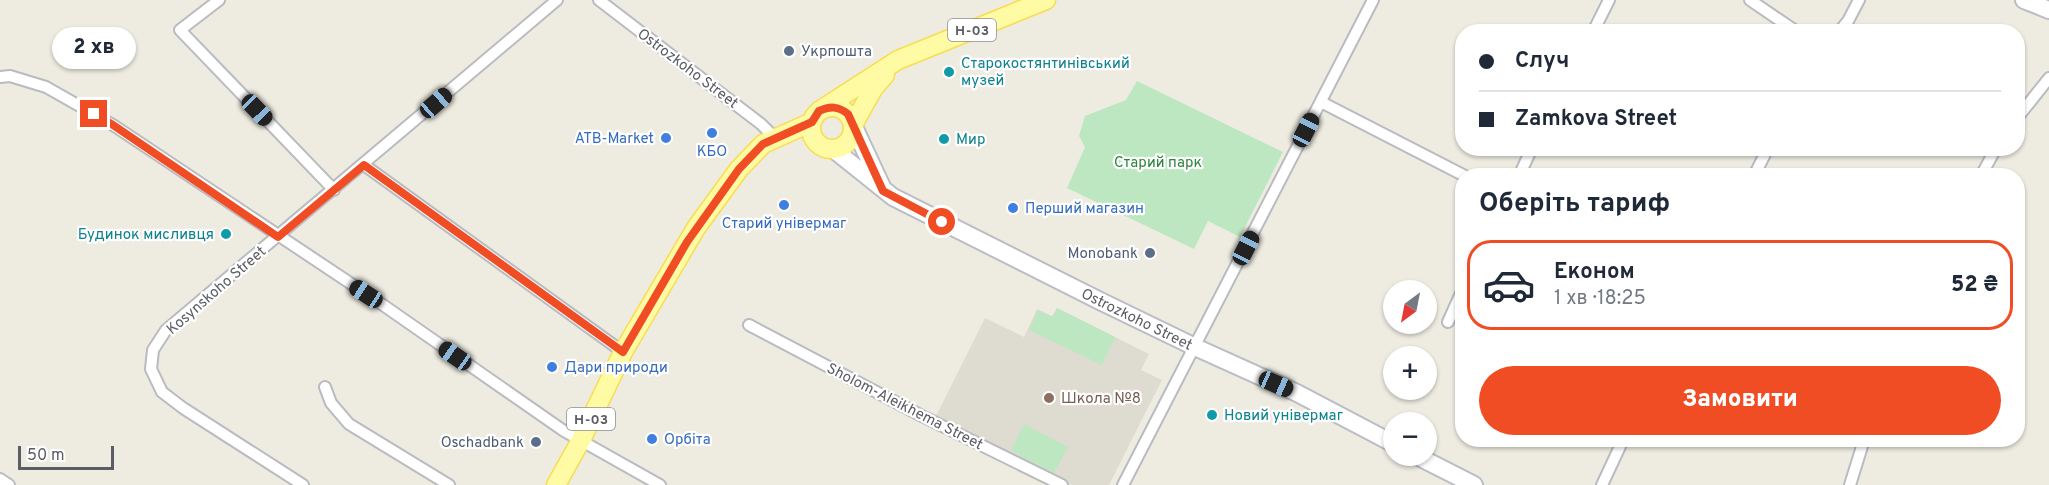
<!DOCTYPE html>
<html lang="uk">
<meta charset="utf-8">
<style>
body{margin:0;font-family:Overpass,sans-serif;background:#f6f6f7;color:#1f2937;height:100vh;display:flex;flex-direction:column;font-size:22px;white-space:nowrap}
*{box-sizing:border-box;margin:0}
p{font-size:20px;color:#747a83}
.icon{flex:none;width:33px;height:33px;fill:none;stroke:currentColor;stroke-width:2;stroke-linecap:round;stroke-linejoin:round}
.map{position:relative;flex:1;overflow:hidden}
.sheet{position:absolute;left:1455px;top:168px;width:570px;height:279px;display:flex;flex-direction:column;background:#fff;border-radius:24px;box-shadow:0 2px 4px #0004}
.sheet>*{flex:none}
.hud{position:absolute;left:1455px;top:24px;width:570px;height:132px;border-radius:24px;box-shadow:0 2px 4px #0004;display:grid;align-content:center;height:132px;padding:0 24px;background:#fff}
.needle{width:39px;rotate:212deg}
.fabs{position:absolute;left:1383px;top:280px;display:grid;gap:12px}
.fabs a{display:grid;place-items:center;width:54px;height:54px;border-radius:50%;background:#fff;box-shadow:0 2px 4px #0004;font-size:30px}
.scale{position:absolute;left:18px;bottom:15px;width:96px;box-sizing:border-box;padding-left:6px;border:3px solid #5a5d63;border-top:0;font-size:16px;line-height:21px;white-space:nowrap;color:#5a5d63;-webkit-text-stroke:4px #fff;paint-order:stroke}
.end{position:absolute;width:27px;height:27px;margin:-14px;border:8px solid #f14d24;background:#fff;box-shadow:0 0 0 3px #fff}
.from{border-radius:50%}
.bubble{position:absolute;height:42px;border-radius:21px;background:#fff;box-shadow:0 2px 4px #0004;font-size:20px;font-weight:800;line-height:42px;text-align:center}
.car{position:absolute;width:18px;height:36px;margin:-18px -9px;border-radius:8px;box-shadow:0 0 4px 2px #0007;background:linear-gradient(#222 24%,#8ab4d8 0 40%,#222 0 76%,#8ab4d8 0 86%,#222 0)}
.hud b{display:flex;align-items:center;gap:21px;height:57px;font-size:22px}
.hud b+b{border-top:2px solid #e0e1e3}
.hud i{width:15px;height:15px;background:#1f2937}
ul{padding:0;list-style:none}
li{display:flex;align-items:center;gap:18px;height:90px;margin:0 12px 9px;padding:0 12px;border:3px solid transparent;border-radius:24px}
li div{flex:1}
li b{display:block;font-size:22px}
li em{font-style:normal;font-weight:800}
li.current{border-color:#f14d24}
li>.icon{width:54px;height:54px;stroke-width:1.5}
h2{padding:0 24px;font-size:27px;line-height:72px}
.button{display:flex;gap:12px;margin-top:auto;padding:12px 24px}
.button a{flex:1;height:69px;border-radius:36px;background:#f14d24;color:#fff;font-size:24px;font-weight:800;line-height:69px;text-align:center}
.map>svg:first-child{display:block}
.education{fill:#dedcd0}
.green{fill:#bce7c1}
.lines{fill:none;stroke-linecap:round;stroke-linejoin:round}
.street-casing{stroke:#b9bbc1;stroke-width:14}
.secondary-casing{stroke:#babdc4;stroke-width:20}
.primary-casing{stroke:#f8dd50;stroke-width:21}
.street{stroke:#fff;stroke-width:10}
.secondary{stroke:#fff;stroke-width:16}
.primary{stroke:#fffba5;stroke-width:18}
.route{stroke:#f14d24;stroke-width:8}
.service-dot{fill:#5c6f8a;stroke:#fff;stroke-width:2}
.culture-dot{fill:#0f9aa8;stroke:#fff;stroke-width:2}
.shop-dot{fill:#3f7fe0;stroke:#fff;stroke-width:2}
.education-dot{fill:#8d6e63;stroke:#fff;stroke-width:2}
.labels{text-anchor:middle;stroke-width:4.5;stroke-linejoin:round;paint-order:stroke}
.shield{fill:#fff;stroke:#8c8e92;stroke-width:1.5}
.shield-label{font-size:14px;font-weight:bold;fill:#5a5d63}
.service-label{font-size:15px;fill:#4e5e75;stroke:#fff;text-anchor:end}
.culture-label{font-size:15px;fill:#0d838f;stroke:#fff;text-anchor:start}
.street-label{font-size:15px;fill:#5a5d63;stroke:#fff}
.shop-label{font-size:15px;fill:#366cbe;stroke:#fff;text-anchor:start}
.park-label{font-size:15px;fill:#30843f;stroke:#fff}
.education-label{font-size:15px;fill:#785e54;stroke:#fff;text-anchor:start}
</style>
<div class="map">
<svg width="2049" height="485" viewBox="0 0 2049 485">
<rect width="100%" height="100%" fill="#eeece1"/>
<path class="education" d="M1057 308 1149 354 1141 370 1162 380 1109 485H1072L936 416 985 318 1024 337 1037 309 1052 316Z"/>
<path class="green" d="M1137 81 1283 152 1240 237 1208 221 1194 249 1067 188 1085 147 1079 136 1085 116 1126 100Z
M1057 308 1115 337 1102 365 1029 330 1038 310 1053 317Z
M1024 424 1068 447 1054 473 1011 451Z"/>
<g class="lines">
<g class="street-casing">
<path id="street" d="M219 0 180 30 334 190
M599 0 761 124 775 138
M1750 0 1797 32
M1593 32 1609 0
M1839 32 1848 21 1859 0
M0 77 10 76 46 87 113 125 383 305 564 431 660 485
M1321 102 1465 176
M2018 117 2049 78
M364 165 623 352
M1519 176 1532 148
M1754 176 1768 148
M1981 176 1996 148
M1448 322 1462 291
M749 325 922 416 1062 485
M325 387 331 403 349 424 449 485
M0 479 9 485
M303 485 183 408 162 392 151 369 153 350 166 330 557 0
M1123 485 1373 0
M1602 485 1623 440
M1850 485 1864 440"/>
</g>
<g class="secondary-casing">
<path id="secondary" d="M2024 0 2049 10
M853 125 882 187
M833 149 893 197 1100 301 1195 347 1297 393 1394 444
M1417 456 1474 485"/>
</g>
<g class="primary-casing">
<path id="primary" d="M811 128a21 21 0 1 1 42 0a21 21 0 1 1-42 0Z
M819 111 898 60 1046 0
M853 125 873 89 885 75
M556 485 581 440 623 352 696 228 739 169 763 144 812 122"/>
</g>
<use href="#street" class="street"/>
<use href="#secondary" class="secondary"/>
<use href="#primary" class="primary"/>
</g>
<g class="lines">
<path class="route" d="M94 114 113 125 278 237 364 165 623 352 687 242 739 169 763 144 812 122 819 111C830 106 838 106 848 114L883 191 942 222"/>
</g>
<g class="service-dot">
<circle cx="789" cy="51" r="6"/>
<circle cx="1150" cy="253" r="6"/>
<circle cx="536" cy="442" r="6"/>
</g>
<g class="culture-dot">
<circle cx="949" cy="72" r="6"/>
<circle cx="944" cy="139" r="6"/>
<circle cx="226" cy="234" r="6"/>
<circle cx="1212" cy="415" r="6"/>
</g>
<g class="shop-dot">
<circle cx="712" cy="133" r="6"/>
<circle cx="666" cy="138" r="6"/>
<circle cx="784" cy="205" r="6"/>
<circle cx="1013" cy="208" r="6"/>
<circle cx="552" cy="367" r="6"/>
<circle cx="652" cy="439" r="6"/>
</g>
<circle class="education-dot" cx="1049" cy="398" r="6"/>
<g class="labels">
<g class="shield">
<rect x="948" y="19" width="48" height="22" rx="4.5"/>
<rect x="567" y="408" width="48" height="22" rx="4.5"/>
</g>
<g class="shield-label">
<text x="972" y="35">Н-03</text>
<text x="591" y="424">Н-03</text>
</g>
<g class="service-label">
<text x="801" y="56" text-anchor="start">Укрпошта</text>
<text x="1138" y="258">Monobank</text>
<text x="524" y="447">Oschadbank</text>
</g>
<g class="culture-label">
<text x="961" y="68">Старокостянтинівський<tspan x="961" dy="17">музей</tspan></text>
<text x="956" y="144">Мир</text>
<text x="214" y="239" text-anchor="end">Будинок мисливця</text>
<text x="1224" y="420">Новий універмаг</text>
</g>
<g class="street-label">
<text transform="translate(688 68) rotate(37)" y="5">Ostrozkoho Street</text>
<text transform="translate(216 290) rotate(-41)" y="5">Kosynskoho Street</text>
<text transform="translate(1137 319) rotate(26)" y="5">Ostrozkoho Street</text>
<text transform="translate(905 406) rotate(27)" y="5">Sholom-Aleikhema Street</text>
</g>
<g class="shop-label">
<text x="654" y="143" text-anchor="end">ATB-Market</text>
<text x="712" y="156" text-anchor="middle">КБО</text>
<text x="1025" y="213">Перший магазин</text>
<text x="784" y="228" text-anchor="middle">Старий універмаг</text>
<text x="564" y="372">Дари природи</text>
<text x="664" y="444">Орбіта</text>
</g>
<g class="park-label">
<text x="1158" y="167">Старий парк</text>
</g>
<g class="education-label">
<text x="1061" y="403">Школа №8</text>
</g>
</g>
</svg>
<div class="fabs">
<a><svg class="needle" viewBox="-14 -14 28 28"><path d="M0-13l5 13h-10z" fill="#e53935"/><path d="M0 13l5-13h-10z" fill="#747a83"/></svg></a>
<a>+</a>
<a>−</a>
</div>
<div class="scale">50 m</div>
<i class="end from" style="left:942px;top:222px"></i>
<i class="end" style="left:94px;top:114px"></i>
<div class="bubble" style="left:52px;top:27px;width:84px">2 хв</div>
<i class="car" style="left:436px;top:103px;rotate:49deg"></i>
<i class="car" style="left:257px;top:110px;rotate:136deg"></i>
<i class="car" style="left:1306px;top:130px;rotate:27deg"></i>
<i class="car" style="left:1246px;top:248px;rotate:27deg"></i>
<i class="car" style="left:366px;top:294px;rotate:303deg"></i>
<i class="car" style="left:455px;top:356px;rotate:305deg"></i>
<i class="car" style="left:1276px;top:384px;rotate:114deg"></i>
<div class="hud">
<b><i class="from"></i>Случ</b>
<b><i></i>Zamkova Street</b>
</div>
<section class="sheet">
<h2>Оберіть тариф</h2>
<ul>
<li class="current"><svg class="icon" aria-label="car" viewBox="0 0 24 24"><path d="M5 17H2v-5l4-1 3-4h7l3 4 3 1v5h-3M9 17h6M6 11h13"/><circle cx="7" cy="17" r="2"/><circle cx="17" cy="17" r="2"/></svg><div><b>Економ</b><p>1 хв · 18:25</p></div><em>52 ₴</em></li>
</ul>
<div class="button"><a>Замовити</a></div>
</section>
</div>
